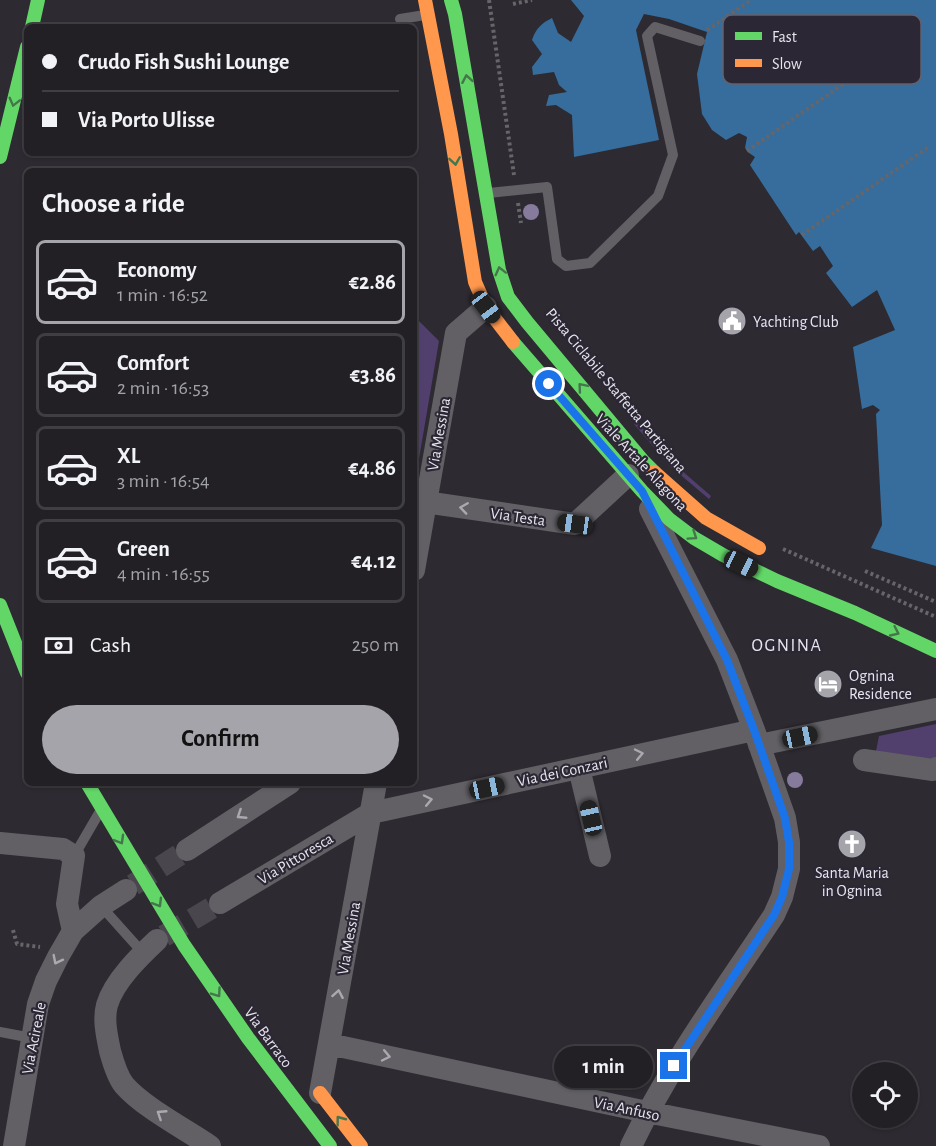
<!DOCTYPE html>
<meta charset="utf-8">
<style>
body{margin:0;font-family:"Alegreya Sans",sans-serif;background:#2e2d32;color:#f1f3f6;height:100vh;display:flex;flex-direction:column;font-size:22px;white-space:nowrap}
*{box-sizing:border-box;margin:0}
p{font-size:20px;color:#a2a3a7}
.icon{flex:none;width:33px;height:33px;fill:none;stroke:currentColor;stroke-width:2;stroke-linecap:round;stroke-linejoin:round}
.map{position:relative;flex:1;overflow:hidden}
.side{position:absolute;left:24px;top:168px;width:393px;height:618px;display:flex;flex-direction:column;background:#222025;border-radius:9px;box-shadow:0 2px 4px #0004,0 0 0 2px #3f3e42}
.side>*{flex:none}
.top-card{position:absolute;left:24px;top:24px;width:393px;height:132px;border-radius:9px;box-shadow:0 2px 4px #0004,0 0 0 2px #3f3e42;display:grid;align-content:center;height:132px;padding:0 18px;background:#222025}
.controls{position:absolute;left:852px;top:1062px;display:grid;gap:12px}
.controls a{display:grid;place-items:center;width:66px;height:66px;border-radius:50%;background:#222025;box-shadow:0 2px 4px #0004,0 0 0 2px #3f3e42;font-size:30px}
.end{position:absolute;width:27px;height:27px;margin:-14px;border:8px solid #1a73e8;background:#fff;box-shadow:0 0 0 3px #fff}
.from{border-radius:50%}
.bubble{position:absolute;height:42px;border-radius:21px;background:#222025;box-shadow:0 2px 4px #0004,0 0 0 2px #3f3e42;font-size:20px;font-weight:600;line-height:42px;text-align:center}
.car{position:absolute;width:18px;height:36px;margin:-18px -9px;border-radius:8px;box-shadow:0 0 4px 2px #0007;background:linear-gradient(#222 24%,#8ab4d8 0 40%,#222 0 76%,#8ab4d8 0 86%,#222 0)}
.top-card b{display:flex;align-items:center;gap:21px;height:57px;font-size:22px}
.top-card b+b{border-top:2px solid #3f3e42}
.top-card i{width:15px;height:15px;background:#f1f3f6}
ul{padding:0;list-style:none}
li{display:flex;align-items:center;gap:18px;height:84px;margin:0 12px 9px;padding:0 6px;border:3px solid #3f3e42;border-radius:9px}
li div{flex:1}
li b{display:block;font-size:22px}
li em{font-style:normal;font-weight:600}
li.active{border-color:#a6a4ab}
li>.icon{width:54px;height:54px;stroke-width:1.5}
h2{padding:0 18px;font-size:27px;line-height:72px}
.pay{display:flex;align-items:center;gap:15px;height:66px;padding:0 18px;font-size:22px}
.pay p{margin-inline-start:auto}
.button{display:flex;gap:12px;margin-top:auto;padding:12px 18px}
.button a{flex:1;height:69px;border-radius:36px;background:#a6a4ab;color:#111;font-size:24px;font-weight:600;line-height:69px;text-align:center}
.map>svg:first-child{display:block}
.green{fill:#513f6e}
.water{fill:#366d9c}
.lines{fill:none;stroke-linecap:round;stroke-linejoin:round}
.street-tunnel{stroke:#49464d;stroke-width:22;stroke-dasharray:22 11;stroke-linecap:butt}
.path{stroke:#666569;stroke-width:4;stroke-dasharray:3 3;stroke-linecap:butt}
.lane{stroke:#626065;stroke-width:10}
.street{stroke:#626065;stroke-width:22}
.fast{stroke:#63d668;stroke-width:14}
.slow{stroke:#ff974d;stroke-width:14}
.tree{fill:#877b9d}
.oneway{stroke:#45764b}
.oneway2{stroke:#aba9b0}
.route{stroke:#1a73e8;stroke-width:8}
.labels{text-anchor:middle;stroke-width:4.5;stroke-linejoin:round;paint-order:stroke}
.poi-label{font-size:16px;fill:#e7e5ed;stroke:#2c2734;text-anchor:start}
.street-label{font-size:16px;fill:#e7e5ed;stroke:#2c2734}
.neighbourhood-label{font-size:18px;letter-spacing:1.5px;fill:#e7e5ed;stroke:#2c2734}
.key{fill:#2c2734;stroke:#64606c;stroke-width:1.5}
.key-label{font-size:16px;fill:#e7e5ed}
</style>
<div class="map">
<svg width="936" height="1146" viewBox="0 0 936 1146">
<rect width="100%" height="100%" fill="#2d2a31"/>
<path class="green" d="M419 321 439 341 414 488V325Z
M636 421 673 463 711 496 709 499 670 466 634 424Z
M936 724V759L875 756 879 736Z"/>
<path class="water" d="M571 0H936V566L871 548 882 525 876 414 880 410 873 405 862 409 853 347 895 330 877 290 852 307 826 273 833 266 820 246 813 251 799 232 796 235 750 165 755 157 749 153 745 148 747 137 739 133 726 140 712 130 702 114 697 74 707 32 669 19 644 14 636 30 659 140 574 157 572 115 556 105 546 106 549 95 567 92 559 85 554 72 533 75 532 67 542 54 532 40C536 28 542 23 552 18L558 33 571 42 584 16Z"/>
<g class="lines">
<path class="street-tunnel" d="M133 885 187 850
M164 936 220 903"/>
<path class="path" d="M489 0 514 175
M513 4 532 0
M707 30 751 0
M747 151 872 64
M518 203 521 223
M802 235 930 146
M783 549 936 617
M865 571 936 602
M13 930 17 944 40 947"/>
<path class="lane" d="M400 19 425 15
M489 193 547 187 557 259 566 266 590 263 658 196 673 155 647 36 655 27 700 41
M74 856 99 813
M101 906 143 953
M0 1032 32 1038"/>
<path class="street" d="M425 502 575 524 628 475
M414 570 456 333 486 307
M759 745 936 709
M864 760 933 770 936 768
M579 768 600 856
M0 843 63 849 74 856 67 904 73 931
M187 850 290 783
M220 903 371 813 754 730
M157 940C140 956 114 981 107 1005 103 1020 107 1036 110 1051 113 1062 117 1076 124 1085 143 1107 185 1129 210 1146
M329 1044 647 1112 819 1146
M320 1093 376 783
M14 1146 38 1004 46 981 58 957 73 931 101 906 126 890
M631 1146C670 1064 724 991 774 915L782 897 789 869V842L785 818 754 730 727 660 650 509"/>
<path class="fast" d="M451 0 455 14 499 270 508 297 527 322 643 461 654 472
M32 27 38 0
M0 157 27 47
M513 342 642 491 669 519 694 538 723 555 777 581 855 613 936 651
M0 605 27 673
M87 783 184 945 248 1038 330 1146"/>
<path class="slow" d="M425 0 451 134 475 282 486 307 513 342
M654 472 706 518 759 548
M320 1093 361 1146"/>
</g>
<g class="tree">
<circle cx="531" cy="212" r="8"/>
<circle cx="795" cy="780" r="8"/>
</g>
<defs><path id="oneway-chevron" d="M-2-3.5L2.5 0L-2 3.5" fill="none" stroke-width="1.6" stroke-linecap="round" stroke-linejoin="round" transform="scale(1.5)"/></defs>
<g class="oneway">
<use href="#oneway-chevron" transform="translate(467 79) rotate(-100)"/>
<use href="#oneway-chevron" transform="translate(14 102) rotate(104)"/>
<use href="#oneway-chevron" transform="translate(455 161) rotate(81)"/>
<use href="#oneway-chevron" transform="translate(500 271) rotate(-104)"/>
<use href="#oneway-chevron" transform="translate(582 387) rotate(-130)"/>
<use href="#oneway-chevron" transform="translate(693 536) rotate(34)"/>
<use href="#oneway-chevron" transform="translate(895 632) rotate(25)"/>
<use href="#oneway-chevron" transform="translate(120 840) rotate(60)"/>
<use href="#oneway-chevron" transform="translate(158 903) rotate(59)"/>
<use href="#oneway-chevron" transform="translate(217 993) rotate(55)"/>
<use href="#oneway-chevron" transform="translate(340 1120) rotate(-127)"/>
</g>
<g class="oneway2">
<use href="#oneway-chevron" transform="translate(464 508) rotate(-172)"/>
<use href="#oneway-chevron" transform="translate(639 754) rotate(-12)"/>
<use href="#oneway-chevron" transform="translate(428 800) rotate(-12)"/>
<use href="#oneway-chevron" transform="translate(241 815) rotate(147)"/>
<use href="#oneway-chevron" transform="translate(57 960) rotate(117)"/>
<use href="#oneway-chevron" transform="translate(338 994) rotate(-80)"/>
<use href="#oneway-chevron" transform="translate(386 1056) rotate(12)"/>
<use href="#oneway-chevron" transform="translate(161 1114) rotate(-147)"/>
</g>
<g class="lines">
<path class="route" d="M549 384 642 491 727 660 754 730 785 818 789 842V869L782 897 774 915 674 1066"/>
</g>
<defs>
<g id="civic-disc" transform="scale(1.5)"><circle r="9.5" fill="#a6a4ab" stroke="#2c2734"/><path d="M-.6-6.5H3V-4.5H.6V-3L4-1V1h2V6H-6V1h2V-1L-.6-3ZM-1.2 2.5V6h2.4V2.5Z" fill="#fff"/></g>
<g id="hotel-disc" transform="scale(1.5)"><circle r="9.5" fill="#a6a4ab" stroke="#2c2734"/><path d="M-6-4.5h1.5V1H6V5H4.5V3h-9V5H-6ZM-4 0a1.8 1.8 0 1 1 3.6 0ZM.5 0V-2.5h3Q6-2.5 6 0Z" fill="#fff"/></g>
<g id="church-disc" transform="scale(1.5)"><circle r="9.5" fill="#a6a4ab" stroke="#2c2734"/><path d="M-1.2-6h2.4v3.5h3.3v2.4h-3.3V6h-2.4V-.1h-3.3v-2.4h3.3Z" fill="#fff"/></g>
</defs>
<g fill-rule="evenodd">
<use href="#civic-disc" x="732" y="321"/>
<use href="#hotel-disc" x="828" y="684"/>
<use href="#church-disc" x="852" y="844"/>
</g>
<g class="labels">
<g class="poi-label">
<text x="753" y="327">Yachting Club</text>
<text x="849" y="681">Ognina<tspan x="849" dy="18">Residence</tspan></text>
<text x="852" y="878" text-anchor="middle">Santa Maria<tspan x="852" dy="18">in Ognina</tspan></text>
</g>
<g class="street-label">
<text transform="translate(617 390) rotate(50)" y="6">Pista Ciclabile Staffetta Partigiana</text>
<text transform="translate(438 434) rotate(-80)" y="6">Via Messina</text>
<text transform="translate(642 462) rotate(47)" y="6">Viale Artale Alagona</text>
<text transform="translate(518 516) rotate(8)" y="6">Via Testa</text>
<text transform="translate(562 771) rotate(-12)" y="6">Via dei Conzari</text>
<text transform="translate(295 858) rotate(-31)" y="6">Via Pittoresca</text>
<text transform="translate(348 938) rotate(-80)" y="6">Via Messina</text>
<text transform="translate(269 1037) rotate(54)" y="6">Via Barraco</text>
<text transform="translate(33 1038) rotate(-79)" y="6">Via Acireale</text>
<text transform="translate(627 1108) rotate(12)" y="6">Via Anfuso</text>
</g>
<g class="neighbourhood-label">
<text x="787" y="651">OGNINA</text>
</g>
</g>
<rect x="723" y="15" width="198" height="69" rx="9" class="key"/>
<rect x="735" y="32" width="27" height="8" fill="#63d668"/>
<rect x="735" y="59" width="27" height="8" fill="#ff974d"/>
<g class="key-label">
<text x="772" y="42">Fast</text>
<text x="772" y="69">Slow</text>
</g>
</svg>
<div class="controls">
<a><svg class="icon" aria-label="locate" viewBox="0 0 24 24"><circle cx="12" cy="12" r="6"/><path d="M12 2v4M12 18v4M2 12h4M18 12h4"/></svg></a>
</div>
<i class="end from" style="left:549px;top:384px"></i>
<i class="end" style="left:674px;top:1066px"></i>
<div class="bubble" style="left:554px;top:1046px;width:99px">1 min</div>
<i class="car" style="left:486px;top:307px;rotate:143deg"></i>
<i class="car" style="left:575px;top:524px;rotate:278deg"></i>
<i class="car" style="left:741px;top:564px;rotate:115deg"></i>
<i class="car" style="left:800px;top:737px;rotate:78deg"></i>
<i class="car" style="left:487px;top:788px;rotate:78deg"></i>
<i class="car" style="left:591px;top:818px;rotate:347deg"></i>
<div class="top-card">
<b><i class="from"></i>Crudo Fish Sushi Lounge</b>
<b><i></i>Via Porto Ulisse</b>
</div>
<section class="side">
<h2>Choose a ride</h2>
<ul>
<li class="active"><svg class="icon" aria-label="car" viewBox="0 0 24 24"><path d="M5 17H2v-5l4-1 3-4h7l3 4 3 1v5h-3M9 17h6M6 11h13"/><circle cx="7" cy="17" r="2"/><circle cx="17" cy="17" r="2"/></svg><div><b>Economy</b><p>1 min · 16:52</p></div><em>€2.86</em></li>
<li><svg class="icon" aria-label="car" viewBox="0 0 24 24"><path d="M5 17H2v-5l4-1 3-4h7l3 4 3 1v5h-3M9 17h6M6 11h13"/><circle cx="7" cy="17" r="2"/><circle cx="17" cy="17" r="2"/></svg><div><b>Comfort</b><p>2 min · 16:53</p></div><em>€3.86</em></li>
<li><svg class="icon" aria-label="car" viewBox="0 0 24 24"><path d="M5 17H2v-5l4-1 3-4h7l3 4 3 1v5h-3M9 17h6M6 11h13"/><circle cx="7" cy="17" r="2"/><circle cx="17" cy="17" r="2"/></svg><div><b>XL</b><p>3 min · 16:54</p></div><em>€4.86</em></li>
<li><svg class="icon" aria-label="car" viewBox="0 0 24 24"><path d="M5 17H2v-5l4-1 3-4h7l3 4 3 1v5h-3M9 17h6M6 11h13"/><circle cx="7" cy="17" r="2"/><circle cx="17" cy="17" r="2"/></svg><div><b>Green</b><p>4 min · 16:55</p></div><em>€4.12</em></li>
</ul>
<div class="pay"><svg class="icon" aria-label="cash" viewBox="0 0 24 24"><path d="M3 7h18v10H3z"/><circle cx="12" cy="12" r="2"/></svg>Cash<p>250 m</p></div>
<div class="button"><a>Confirm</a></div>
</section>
</div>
